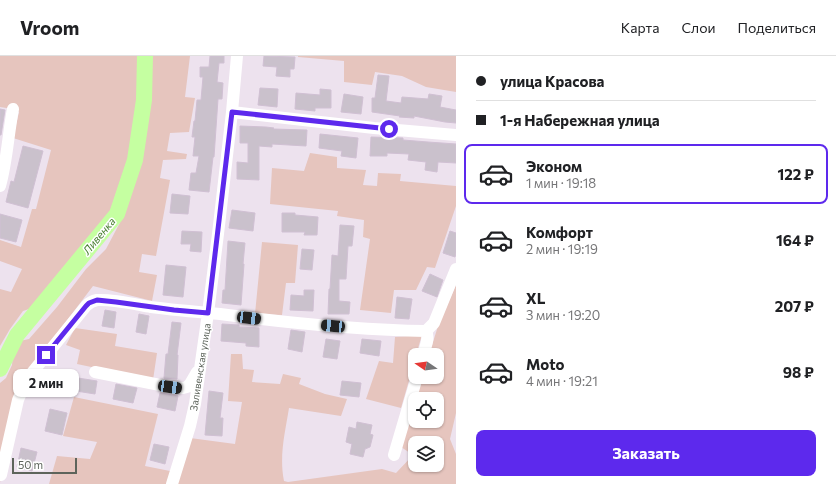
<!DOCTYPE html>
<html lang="ru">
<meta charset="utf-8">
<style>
body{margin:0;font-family:Commissioner,sans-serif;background:#f2f2f2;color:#202124;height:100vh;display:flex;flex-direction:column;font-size:15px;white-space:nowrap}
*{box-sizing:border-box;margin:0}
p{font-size:13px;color:#757577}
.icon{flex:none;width:22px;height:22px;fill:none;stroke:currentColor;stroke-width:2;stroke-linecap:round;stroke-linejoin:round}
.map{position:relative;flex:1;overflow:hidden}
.drawer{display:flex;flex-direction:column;background:#fff;width:380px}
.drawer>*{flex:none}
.guide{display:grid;align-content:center;height:88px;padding:0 20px;background:#fff}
.needle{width:26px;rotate:283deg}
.controls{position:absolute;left:408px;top:292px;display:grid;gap:8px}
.controls a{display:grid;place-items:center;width:36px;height:36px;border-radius:8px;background:#fff;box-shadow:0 1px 3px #0004;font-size:20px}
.scale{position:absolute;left:12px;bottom:10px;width:65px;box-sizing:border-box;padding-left:4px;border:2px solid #5d645b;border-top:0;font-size:11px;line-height:14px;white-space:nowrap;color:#5d645b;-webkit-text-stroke:3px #fff;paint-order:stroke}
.end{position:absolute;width:18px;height:18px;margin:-9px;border:5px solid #5d29ed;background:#fff;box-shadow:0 0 0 2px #fff}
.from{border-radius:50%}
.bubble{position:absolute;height:28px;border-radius:8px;background:#fff;box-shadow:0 1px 3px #0004;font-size:13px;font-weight:700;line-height:28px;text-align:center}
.car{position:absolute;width:12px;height:24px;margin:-12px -6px;border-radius:5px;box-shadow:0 0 3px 1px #0007;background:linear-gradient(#222 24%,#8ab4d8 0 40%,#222 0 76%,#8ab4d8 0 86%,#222 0)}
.guide b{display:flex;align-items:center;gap:14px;height:38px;font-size:15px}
.guide b+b{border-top:1px solid #e0e0e0}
.guide i{width:10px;height:10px;background:#202124}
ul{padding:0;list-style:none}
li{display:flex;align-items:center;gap:12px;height:60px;margin:0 8px 6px;padding:0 12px;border:2px solid transparent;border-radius:8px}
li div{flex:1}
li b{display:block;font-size:15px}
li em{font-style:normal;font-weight:700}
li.on{border-color:#5d29ed}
li>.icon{width:36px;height:36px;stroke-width:1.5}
.primary-button{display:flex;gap:8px;margin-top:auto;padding:8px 20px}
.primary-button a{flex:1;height:46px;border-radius:8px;background:#5d29ed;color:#fff;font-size:16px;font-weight:700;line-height:46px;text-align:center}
header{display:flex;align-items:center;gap:24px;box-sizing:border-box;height:56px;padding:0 20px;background:#fff;border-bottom:1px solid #e0e0e0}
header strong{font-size:19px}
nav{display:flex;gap:22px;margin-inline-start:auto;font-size:14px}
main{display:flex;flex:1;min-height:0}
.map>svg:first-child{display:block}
.green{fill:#e6c5be;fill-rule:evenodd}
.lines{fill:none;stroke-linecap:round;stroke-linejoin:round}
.river{stroke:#c5ffa1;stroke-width:16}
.building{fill:#cac1cc;stroke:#d0c0d3}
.minor{stroke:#fff;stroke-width:12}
.route{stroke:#5d29ed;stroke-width:5}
.labels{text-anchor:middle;stroke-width:3;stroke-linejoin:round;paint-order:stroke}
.street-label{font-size:10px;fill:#5d645b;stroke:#fff}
.water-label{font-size:11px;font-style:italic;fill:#467e2e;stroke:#fff}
</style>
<header>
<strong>Vroom</strong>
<nav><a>Карта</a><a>Слои</a><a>Поделиться</a></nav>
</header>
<main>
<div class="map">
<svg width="456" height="428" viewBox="0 0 456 428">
<rect width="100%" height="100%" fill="#ede2ee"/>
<path class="green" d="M0 0H138V31L134 80 121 129 111 157 94 182 35 251 23 255 10 273 0 290V233L11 236 22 213 0 205V184L21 191 32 153H36L51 94 13 82 19 56 13 53 0 51Z
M150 0H190L185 41 195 42 189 76 170 77 167 95 187 98 186 103 163 104 160 122 170 124 156 200 142 198 139 216 157 219 152 245 93 230 37 304 27 323 1 419 0 427V327L6 322 12 309 13 298 14 292 20 285 29 283 57 251 86 213 106 193 125 157 138 116 145 74 148 46Z
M298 0H456V36L426 31 402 20 375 16 372 29 344 26V5L298 1Z
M310 97 337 101V112L366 114 363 129 377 130 378 117 401 118 400 125 456 130V150L435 212 427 211 416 234H394L391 257 360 254 370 183 363 181 364 164 337 160 338 155 270 148 272 112 304 115Z
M262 186 298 189 295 227H286L282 259 255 258Z
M456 229V357L450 383 456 398V428H49L57 400 90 403 97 386 63 380 74 341 158 358 145 410 170 415 190 382 235 388 242 346 228 345 231 298H242L243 313 254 314 252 326 280 328 283 318 301 322 299 328 325 338 347 343 341 360 289 352C285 377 279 400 284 425L288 426 382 413 396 417 413 399 401 391 415 345V365H437V343H416L422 321H437V299H429L438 270ZM415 387H437V409H415Z
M75 272 117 278 115 290 157 297 153 324 77 308 80 294 66 289Z
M422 279 416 299H415V304L401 352 366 343 379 305 393 307 395 281Z"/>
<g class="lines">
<path class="river" d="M0 313 17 279 117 158 135 104 144 44 145 0"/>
</g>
<path class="building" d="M210 0H224V7H219L217 26 223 27 222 43H218L214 101H213L209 136 189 134 191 117H196L199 100H193L195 81H192L194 65H195L197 44H201L203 21H200V11H209Z
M264 0 295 1 294 13H290V21L276 20 277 11 263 10Z
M378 19 389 20 386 45 401 47 402 41 428 43 429 38 442 40 440 51 456 54V67L445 66 414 60V62L399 61 400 60 372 56V42H375Z
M260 32 278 33 277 51 258 49Z
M320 33 331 34V52H315V55L295 53 296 37 320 39Z
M344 38 363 41 361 58 341 56Z
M0 53 5 54 1 79H0Z
M240 70 266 71 274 72 273 73 307 74 306 90 272 88V91L259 90V124L237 123V106L248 107V87H240Z
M320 78 358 82 356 102 341 100 342 95 319 92Z
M371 81 403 82V84L428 86 456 88V107L438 106 437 116 425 114 426 106 408 104 409 98 387 97V100H370Z
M23 90 43 95 28 152 6 146 11 125 14 126Z
M172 138 190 140 188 158 170 157Z
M232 154 255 157 253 175 229 172Z
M282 157H295V159L318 161 317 179H304L305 176H282Z
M0 158 22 164 16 186 0 182Z
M340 169 354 170 352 190H348L346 223H339V245L350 246 349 258H328L329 233H330L332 199 338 200Z
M182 175 202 176 201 196 190 195 191 188H181Z
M450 175 456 177V197L455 201 443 197Z
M228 185 245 187 243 208H244L241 249 222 247 223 234H225Z
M302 193 314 194 312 214 300 213Z
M166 209 186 211 183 241 163 239Z
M430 218 443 224 437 241 422 235Z
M304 234H314L313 255 290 254 291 239 304 240Z
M397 241 412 243 409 263 395 262Z
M105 254 116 256 114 272 102 270Z
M139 258 149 260 146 278 136 276Z
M172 266 181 267 177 299H178L177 323 164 322 166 298H168Z
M222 268 239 269V271L259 272V291L246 290V287L221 285Z
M291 274 305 276 302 296 288 293Z
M326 283 340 285 337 303 323 301Z
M362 283 381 285 379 300 360 297Z
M78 322 97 325 95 338 76 335Z
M342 325 361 327 359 341 340 339Z
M116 328 137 332 133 347 113 343Z
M209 335 223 337 220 362H223L222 380 205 379Z
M160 337 178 340 175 355 157 351Z
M50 353 67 357 62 379 45 375Z
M357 366 372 369 370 378 373 379 370 391 365 393 363 401 350 398 352 388 346 386 349 371 356 373Z
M154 388 169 391 165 408 150 404Z
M21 392 37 396 32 415 17 411Z"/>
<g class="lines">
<path class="minor" d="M232 56 374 72 456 79
M0 130C7 105 8 79 13 53
M423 299C425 291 430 282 426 275
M95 316 170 331 183 332 187 331 190 328 197 316
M394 399 417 321
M1 419 18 344 27 323 86 250C89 247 92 245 97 244 113 243 134 248 151 251 174 254 197 256 220 258 289 267 357 274 426 275L434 267 456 213
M172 428 190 370 195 348 208 257 218 178 232 56 237 0"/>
</g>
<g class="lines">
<path class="route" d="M46 299 86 250 89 247 97 244 116 246 174 254 208 257 232 56 389 73"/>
</g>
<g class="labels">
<g class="street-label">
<text transform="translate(200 311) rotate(-81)" y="4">Заливенская улица</text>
</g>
<g class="water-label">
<text transform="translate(99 180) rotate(-50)" y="4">Ливенка</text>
</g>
</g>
</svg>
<div class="controls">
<a><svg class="needle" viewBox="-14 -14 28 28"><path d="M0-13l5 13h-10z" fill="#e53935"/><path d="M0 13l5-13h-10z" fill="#757577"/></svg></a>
<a><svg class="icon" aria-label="locate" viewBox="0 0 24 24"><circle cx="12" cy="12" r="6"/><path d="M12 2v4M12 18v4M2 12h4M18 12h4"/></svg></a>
<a><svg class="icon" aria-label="layers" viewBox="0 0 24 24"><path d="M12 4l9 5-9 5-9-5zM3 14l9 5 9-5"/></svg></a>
</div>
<div class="scale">50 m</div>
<i class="end from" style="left:389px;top:73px"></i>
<i class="end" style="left:46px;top:299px"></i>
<div class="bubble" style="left:13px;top:313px;width:66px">2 мин</div>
<i class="car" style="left:249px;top:262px;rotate:97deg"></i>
<i class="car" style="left:333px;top:270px;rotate:275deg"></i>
<i class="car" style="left:170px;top:331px;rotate:98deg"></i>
</div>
<section class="drawer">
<div class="guide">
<b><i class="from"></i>улица Красова</b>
<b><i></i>1-я Набережная улица</b>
</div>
<ul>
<li class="on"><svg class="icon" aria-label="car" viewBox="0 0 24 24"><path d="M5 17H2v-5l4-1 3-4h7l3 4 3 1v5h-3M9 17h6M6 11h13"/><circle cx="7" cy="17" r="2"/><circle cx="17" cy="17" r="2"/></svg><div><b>Эконом</b><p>1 мин · 19:18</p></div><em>122 ₽</em></li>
<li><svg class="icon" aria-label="car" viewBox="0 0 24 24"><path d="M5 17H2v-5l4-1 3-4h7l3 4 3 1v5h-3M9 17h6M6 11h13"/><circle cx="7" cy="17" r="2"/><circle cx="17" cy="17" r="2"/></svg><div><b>Комфорт</b><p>2 мин · 19:19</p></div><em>164 ₽</em></li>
<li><svg class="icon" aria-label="car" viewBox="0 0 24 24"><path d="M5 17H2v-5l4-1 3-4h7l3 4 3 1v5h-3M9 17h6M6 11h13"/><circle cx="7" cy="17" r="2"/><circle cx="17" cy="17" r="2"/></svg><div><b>XL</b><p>3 мин · 19:20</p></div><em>207 ₽</em></li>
<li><svg class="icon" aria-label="car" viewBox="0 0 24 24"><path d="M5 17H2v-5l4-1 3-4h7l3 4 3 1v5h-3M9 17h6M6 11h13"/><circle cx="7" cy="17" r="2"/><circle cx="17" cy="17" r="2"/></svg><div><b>Moto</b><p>4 мин · 19:21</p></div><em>98 ₽</em></li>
</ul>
<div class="primary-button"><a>Заказать</a></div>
</section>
</main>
